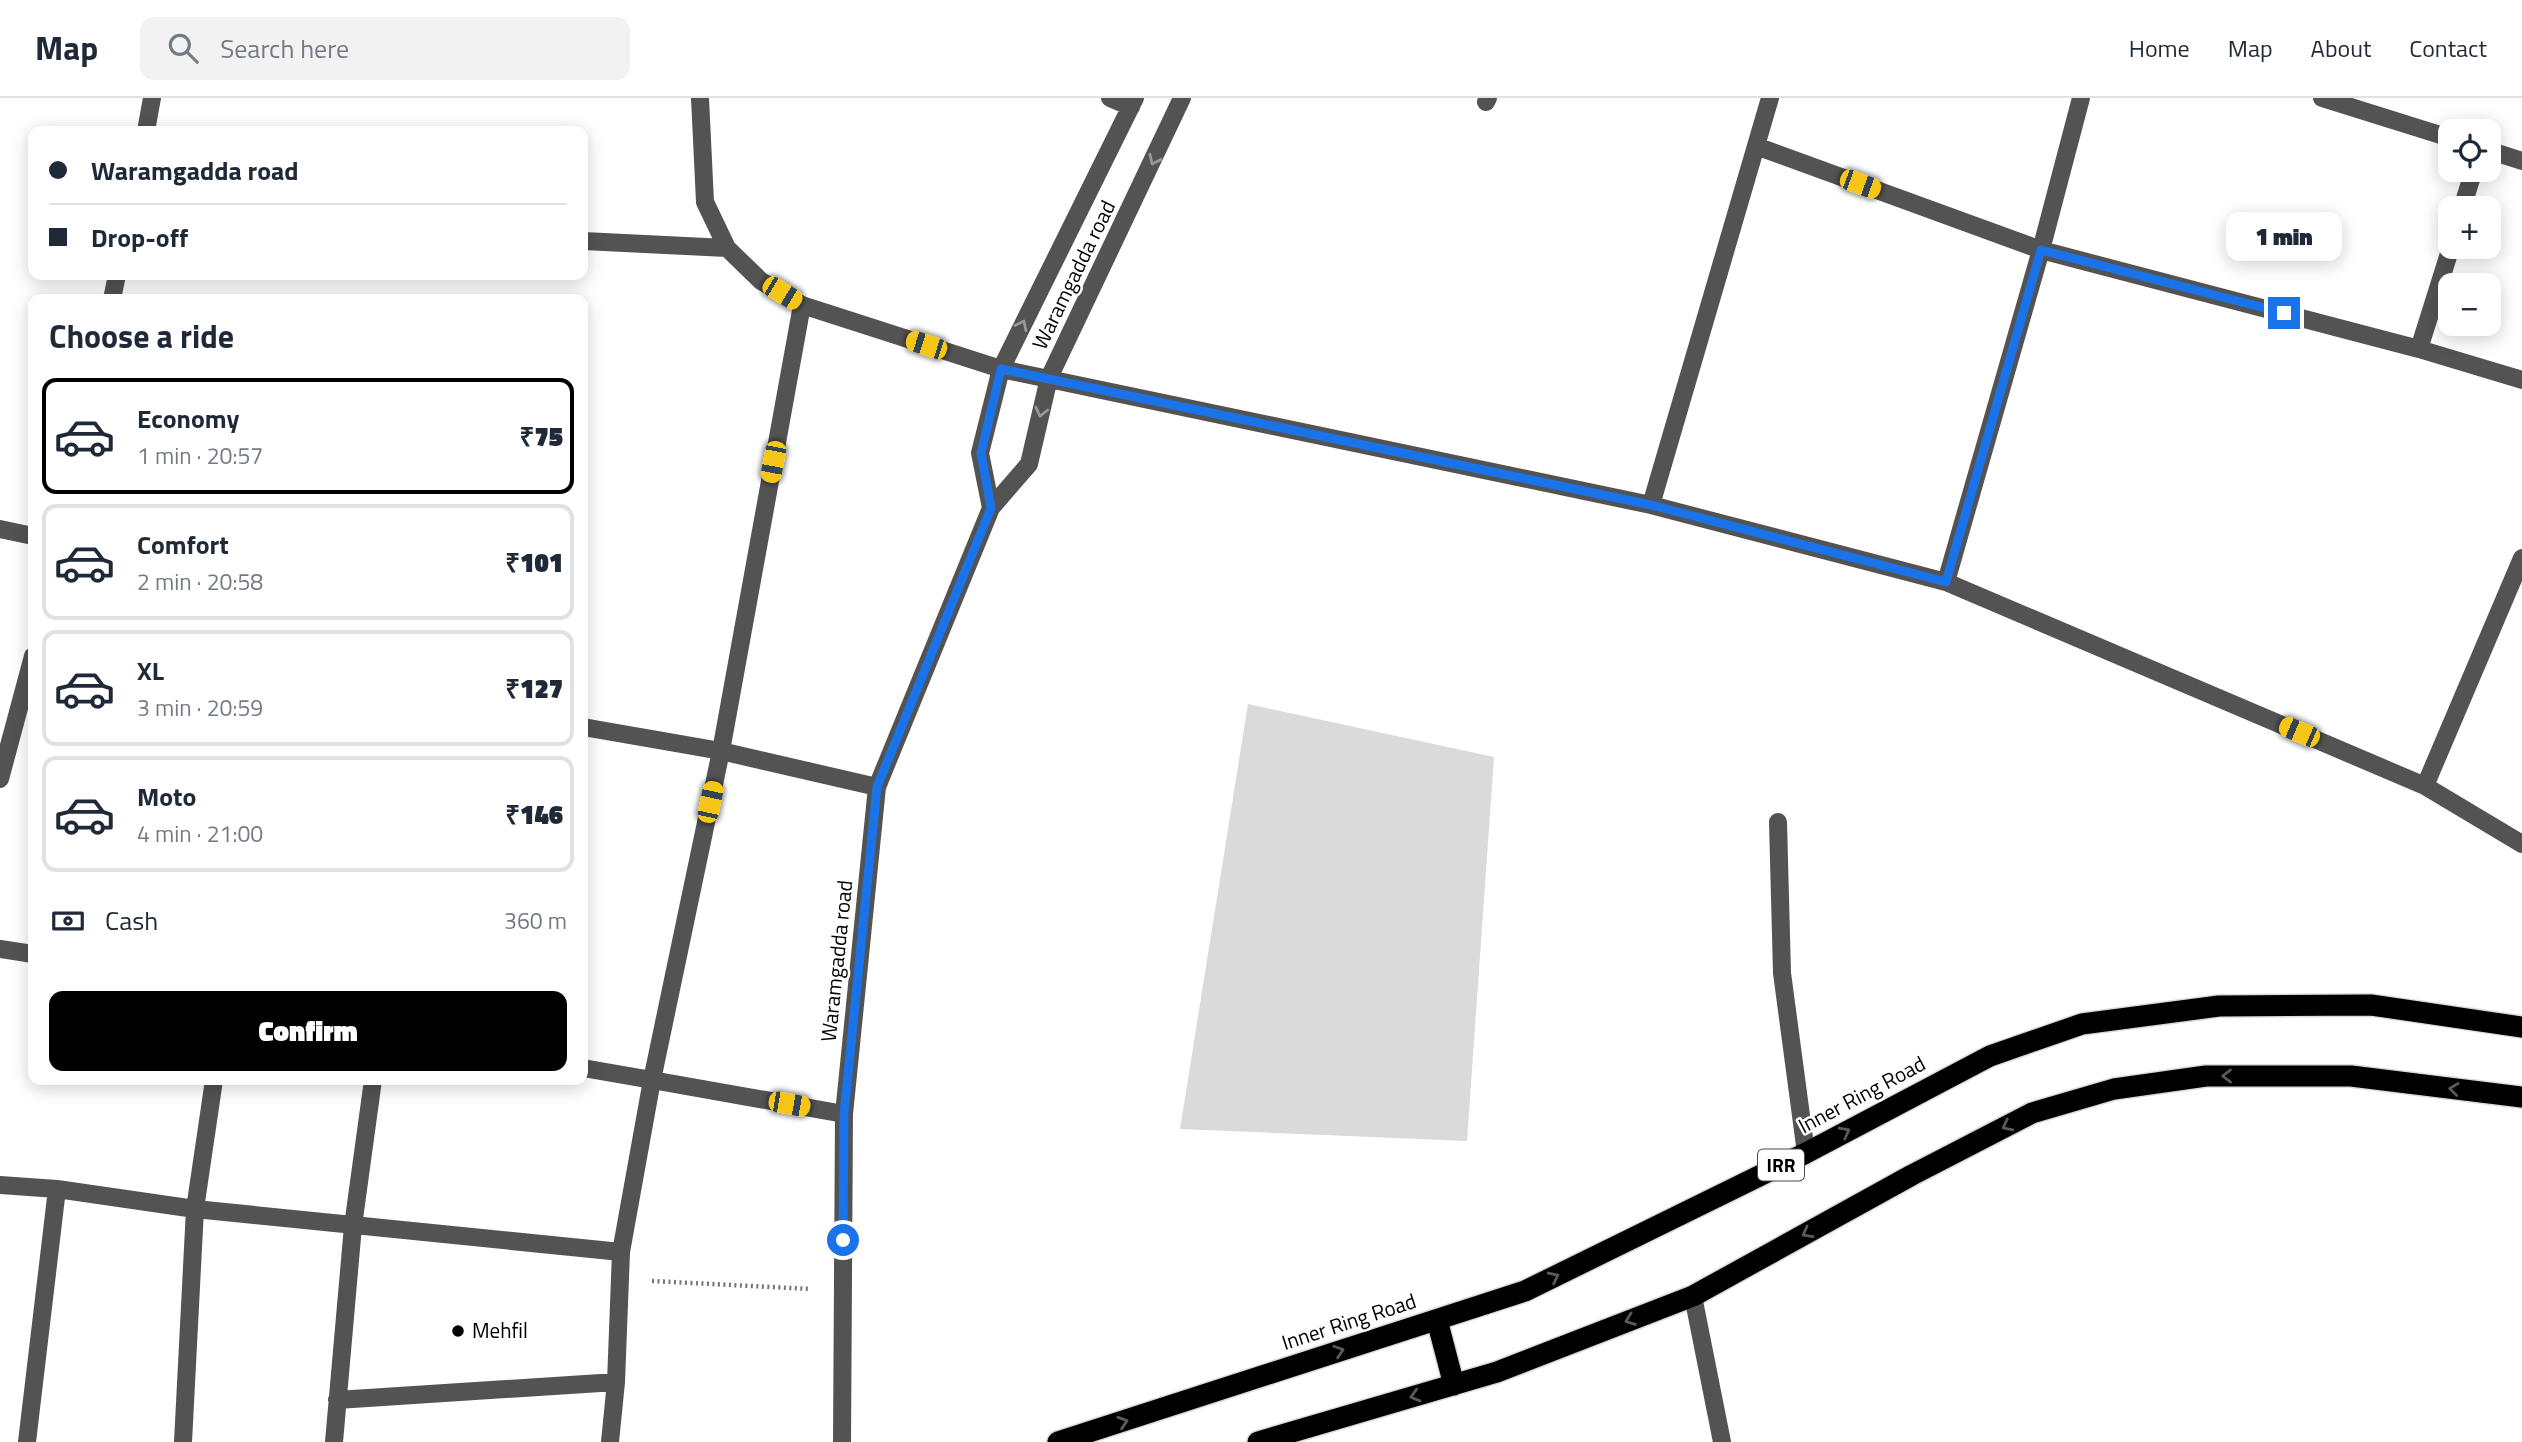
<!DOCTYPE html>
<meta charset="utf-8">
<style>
body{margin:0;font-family:"Titillium Web",sans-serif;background:#f2f2f3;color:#1f2937;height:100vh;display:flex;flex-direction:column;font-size:26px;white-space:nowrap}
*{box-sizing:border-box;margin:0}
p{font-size:23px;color:#747a83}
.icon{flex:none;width:38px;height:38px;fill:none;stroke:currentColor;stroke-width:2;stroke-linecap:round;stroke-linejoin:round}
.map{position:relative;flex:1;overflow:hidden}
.drawer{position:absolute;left:28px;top:196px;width:560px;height:791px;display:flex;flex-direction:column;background:#fff;border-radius:14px;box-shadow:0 4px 18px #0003}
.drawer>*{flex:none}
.top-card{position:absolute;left:28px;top:28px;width:560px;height:154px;border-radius:14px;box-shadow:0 4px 18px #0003;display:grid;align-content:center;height:154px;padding:0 21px;background:#fff}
.buttons{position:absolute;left:2438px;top:21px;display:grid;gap:14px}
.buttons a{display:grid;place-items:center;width:63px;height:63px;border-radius:14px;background:#fff;box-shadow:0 4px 18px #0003;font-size:35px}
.end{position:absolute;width:32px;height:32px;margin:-16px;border:9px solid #1a73e8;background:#fff;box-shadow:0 0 0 4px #fff}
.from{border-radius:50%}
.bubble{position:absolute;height:49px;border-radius:14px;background:#fff;box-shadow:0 4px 18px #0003;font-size:23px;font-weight:800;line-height:49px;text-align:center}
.car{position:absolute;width:21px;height:42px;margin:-21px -10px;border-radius:9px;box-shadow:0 0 5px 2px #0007;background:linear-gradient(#f5c518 24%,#345 0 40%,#f5c518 0 76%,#345 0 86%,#f5c518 0)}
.top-card b{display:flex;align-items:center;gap:24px;height:66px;font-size:26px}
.top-card b+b{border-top:2px solid #e0e1e3}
.top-card i{width:18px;height:18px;background:#1f2937}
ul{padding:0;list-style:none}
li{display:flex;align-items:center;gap:21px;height:116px;margin:0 14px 10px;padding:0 7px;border:4px solid #e0e1e3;border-radius:14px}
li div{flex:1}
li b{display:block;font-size:26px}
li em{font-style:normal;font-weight:800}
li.current{border-color:#000}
li>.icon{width:63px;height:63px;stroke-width:1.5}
h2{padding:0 21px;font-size:32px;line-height:84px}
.pay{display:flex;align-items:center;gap:18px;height:77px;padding:0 21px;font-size:26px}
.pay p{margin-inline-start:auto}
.primary-button{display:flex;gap:14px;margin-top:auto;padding:14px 21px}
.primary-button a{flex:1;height:80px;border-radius:14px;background:#000;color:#fff;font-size:28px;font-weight:800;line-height:80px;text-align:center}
header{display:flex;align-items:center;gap:42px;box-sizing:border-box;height:98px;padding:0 35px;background:#fff;border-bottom:2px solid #e0e1e3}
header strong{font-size:33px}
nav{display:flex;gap:38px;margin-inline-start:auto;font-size:24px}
.search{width:490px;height:63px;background:#f2f2f3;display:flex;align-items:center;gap:18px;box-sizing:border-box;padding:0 24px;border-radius:14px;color:#747a83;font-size:26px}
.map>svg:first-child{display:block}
.green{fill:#dadada}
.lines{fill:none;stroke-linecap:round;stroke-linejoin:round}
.highway-casing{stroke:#dbdbdb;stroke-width:24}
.path{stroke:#757575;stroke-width:4.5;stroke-dasharray:2 3.5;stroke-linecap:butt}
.minor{stroke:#535353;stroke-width:18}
.highway{stroke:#000;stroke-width:21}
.oneway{stroke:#989898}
.oneway2{stroke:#595959}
.route{stroke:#1a73e8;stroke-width:9}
.poi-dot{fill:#000;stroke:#fff;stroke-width:2.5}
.labels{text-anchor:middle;stroke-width:5;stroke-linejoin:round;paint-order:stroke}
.shield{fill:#fff;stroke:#4c4c4c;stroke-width:2}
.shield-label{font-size:19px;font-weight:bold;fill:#000}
.street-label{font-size:21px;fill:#000;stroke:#fff}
.poi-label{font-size:21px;fill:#000;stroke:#fff;text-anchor:start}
</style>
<header>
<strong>Map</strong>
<div class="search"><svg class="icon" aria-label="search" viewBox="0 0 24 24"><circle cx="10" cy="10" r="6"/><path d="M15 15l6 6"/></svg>Search here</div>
<nav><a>Home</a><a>Map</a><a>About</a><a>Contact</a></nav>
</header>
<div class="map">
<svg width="2522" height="1344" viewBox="0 0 2522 1344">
<rect width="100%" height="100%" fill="#fff"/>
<path class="green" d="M1248 606 1494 659 1467 1043 1180 1031Z"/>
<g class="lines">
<g class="highway-casing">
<path id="highway" d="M1437 1222 1454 1287
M1058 1344 1525 1193 1806 1055 1990 958 2082 926 2219 908 2371 907 2522 929
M1258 1344 1497 1274 1693 1198 1912 1077 2032 1015 2114 991 2206 978H2351L2522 999"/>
</g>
<path class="path" d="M652 1183 811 1191"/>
<path class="minor" d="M700 0 705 104 727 150 761 183 802 207 1001 271 1651 407 1946 484 2425 688 2522 746
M1110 0 1131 9
M2322 0 2450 40
M1486 4 1488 0
M146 33 152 0
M1756 48 2041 152 2419 251 2522 282
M2488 52 2522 63
M2462 110 2474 72
M583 143 727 150
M112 201 117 177
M2419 251 2451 149
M1651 407 1770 0
M991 410 980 355 1001 271 1135 0
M0 431 33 438
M1946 484 2041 152 2081 0
M583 629 721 653 877 689
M0 681 33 558
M2425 688 2522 460
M1778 724 1782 875 1806 1055
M0 851 33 856
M583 970 652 982 721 653 802 207
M0 1087 57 1091 195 1111 621 1154
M1693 1198 1722 1344
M337 1302 616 1284
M27 1344 57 1091
M183 1344 195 1111 214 982
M334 1344 353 1128 373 982
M610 1344 616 1284 621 1154 652 982 844 1016
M842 1344 844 1016 877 689 991 410 1029 366 1049 280 1182 0"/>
<use href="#highway" class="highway"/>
</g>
<defs><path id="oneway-chevron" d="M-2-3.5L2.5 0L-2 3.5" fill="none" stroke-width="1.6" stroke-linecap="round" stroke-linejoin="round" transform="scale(1.75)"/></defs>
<g class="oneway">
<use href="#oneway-chevron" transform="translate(1154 62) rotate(115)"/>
<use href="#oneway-chevron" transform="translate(1022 227) rotate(-64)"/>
<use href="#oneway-chevron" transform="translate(1041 314) rotate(103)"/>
</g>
<g class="oneway2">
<use href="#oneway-chevron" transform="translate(2227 978) rotate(180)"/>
<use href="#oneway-chevron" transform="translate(2454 991) rotate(-173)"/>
<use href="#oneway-chevron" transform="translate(2007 1028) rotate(153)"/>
<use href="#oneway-chevron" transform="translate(1845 1034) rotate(-28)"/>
<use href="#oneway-chevron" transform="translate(1807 1135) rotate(151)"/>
<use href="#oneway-chevron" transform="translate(1554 1179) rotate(-26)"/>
<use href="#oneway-chevron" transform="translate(1630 1222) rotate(159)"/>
<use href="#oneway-chevron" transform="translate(1339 1253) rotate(-18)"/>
<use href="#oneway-chevron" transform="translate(1415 1298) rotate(164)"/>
<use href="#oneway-chevron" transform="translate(1123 1324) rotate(-18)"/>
</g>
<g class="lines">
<path class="route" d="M843 1142 844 1016 877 689 991 410 981 355 1001 271 1651 407 1946 484 2041 152 2284 215"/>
</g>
<circle class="poi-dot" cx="458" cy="1233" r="7"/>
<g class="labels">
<rect class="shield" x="1758" y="1051.5" width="46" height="31" rx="5"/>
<g class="shield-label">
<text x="1781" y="1074">IRR</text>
</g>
<g class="street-label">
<text transform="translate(1074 177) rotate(-64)" y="7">Waramgadda road</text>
<text transform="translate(837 863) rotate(-84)" y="7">Waramgadda road</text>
<text transform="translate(1862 997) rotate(-28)" y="7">Inner Ring Road</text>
<text transform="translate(1349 1224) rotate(-18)" y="7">Inner Ring Road</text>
</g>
<g class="poi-label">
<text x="472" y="1240">Mehfil</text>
</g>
</g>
</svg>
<div class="buttons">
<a><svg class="icon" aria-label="locate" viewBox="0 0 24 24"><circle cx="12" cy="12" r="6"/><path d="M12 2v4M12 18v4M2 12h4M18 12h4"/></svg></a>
<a>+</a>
<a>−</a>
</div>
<i class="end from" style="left:843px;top:1142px"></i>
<i class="end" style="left:2284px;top:215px"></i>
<div class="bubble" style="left:2226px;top:114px;width:116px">1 min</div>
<i class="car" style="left:1860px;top:86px;rotate:110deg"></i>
<i class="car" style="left:782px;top:195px;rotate:121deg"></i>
<i class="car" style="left:926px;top:247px;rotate:288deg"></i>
<i class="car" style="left:773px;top:364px;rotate:191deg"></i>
<i class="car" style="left:2299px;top:634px;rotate:293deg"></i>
<i class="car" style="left:710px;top:704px;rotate:12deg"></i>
<i class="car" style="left:789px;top:1006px;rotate:100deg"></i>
<div class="top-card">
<b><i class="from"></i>Waramgadda road</b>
<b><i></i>Drop-off</b>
</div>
<section class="drawer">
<h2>Choose a ride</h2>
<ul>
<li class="current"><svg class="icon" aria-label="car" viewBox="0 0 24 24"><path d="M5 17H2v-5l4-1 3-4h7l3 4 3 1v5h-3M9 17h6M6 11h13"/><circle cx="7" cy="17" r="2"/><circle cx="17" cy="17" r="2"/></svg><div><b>Economy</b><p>1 min · 20:57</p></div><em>₹75</em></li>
<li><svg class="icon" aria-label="car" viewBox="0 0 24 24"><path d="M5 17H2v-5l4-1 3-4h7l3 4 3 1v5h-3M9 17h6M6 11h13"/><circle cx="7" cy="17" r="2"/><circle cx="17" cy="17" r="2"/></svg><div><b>Comfort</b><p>2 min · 20:58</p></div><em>₹101</em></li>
<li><svg class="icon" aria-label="car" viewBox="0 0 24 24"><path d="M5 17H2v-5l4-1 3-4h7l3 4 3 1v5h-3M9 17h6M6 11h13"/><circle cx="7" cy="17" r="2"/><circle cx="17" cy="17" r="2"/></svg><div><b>XL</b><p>3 min · 20:59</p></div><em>₹127</em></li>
<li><svg class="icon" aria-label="car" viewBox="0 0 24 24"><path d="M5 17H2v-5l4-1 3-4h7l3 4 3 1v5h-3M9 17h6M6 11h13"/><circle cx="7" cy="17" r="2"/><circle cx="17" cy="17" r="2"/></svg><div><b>Moto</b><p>4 min · 21:00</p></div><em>₹146</em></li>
</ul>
<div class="pay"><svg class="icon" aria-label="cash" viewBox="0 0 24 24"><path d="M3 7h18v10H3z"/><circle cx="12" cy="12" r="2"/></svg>Cash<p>360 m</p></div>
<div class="primary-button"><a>Confirm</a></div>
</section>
</div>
